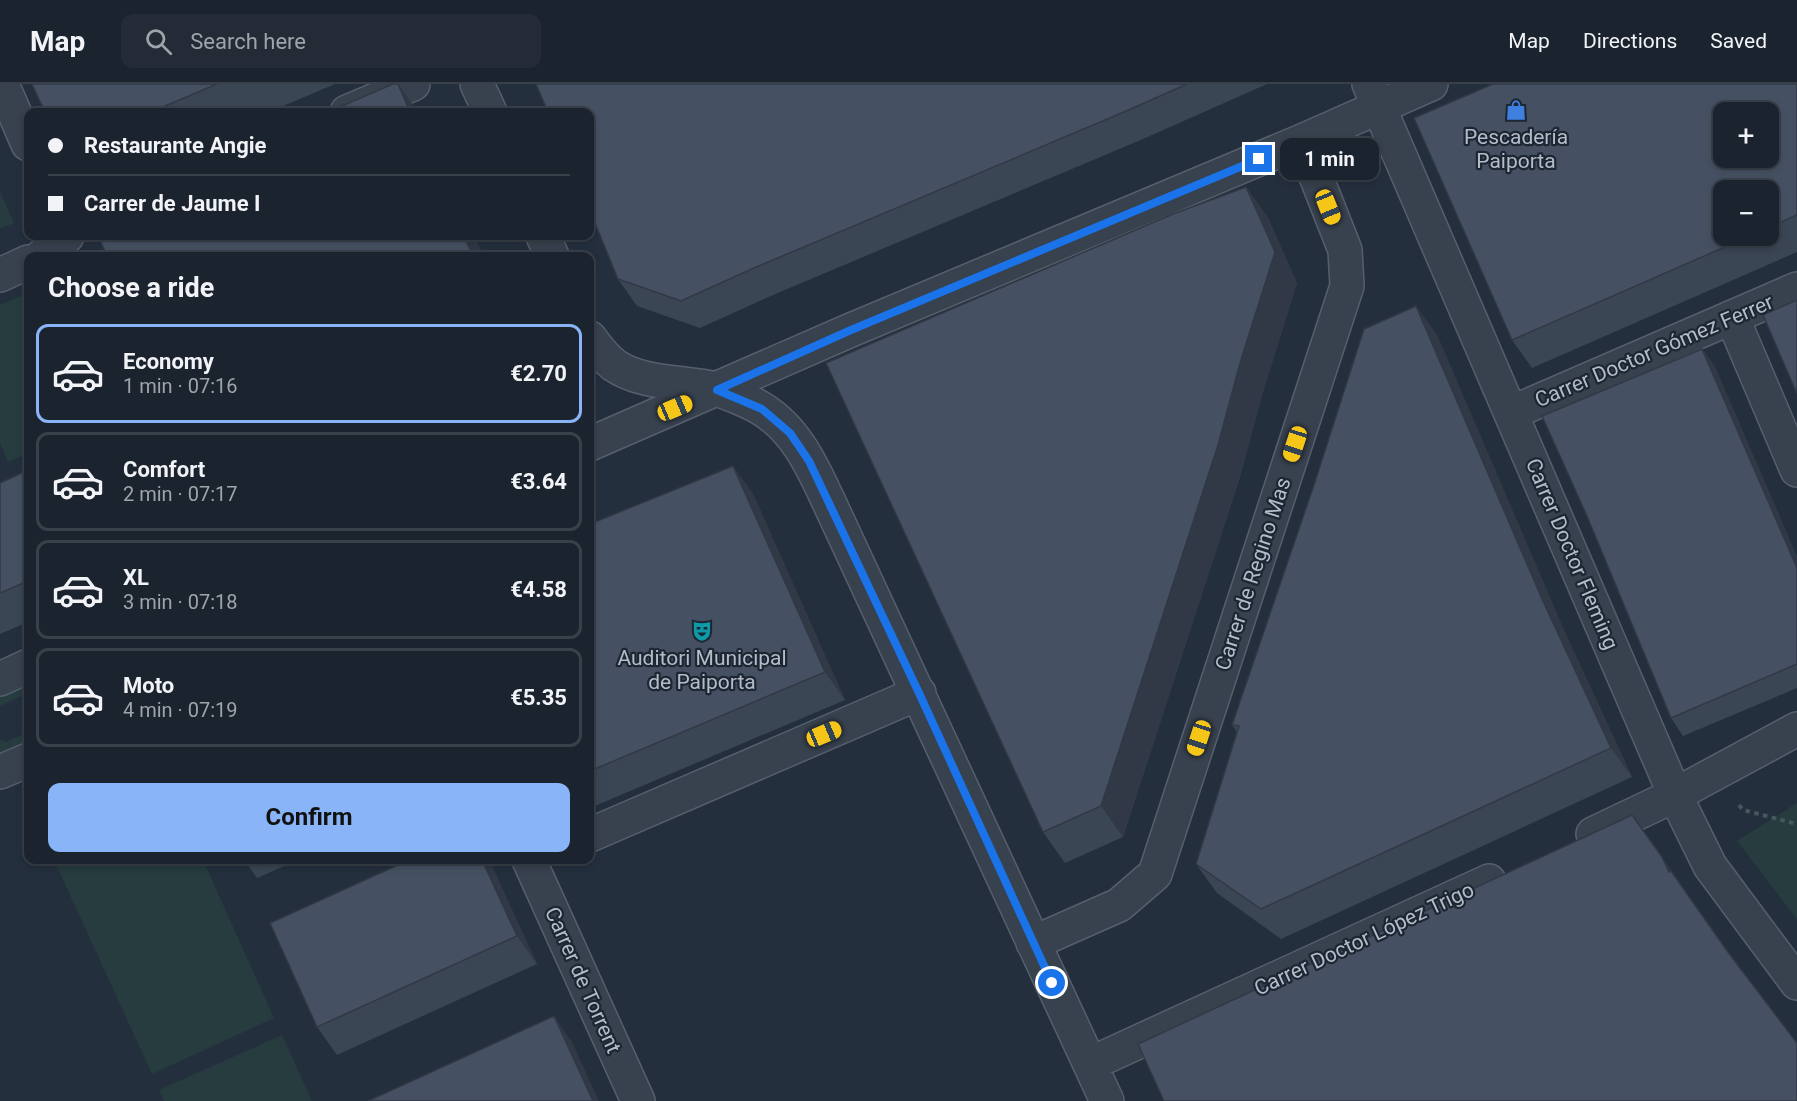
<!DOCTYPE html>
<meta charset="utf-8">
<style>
body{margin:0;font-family:Roboto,sans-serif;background:#242b36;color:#f1f3f6;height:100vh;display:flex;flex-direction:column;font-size:22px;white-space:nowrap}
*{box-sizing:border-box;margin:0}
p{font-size:20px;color:#a0a4aa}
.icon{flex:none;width:33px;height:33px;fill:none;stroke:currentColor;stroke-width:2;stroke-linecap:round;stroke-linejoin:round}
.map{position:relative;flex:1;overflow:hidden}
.side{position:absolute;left:24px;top:168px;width:570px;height:612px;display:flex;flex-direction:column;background:#1b232e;border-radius:12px;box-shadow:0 3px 9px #0003,0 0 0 2px #39404a}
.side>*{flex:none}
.top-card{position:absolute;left:24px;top:24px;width:570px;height:132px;border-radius:12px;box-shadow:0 3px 9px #0003,0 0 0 2px #39404a;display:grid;align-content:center;height:132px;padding:0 24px;background:#1b232e}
.controls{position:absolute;left:1713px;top:18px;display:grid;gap:12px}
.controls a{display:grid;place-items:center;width:66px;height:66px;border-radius:12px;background:#1b232e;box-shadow:0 3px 9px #0003,0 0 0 2px #39404a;font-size:30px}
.end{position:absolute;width:27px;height:27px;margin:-14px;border:8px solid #1a73e8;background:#fff;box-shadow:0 0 0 3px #fff}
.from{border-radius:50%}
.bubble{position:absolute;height:42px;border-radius:12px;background:#1b232e;box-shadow:0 3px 9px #0003,0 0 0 2px #39404a;font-size:20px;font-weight:700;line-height:42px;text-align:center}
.car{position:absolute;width:18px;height:36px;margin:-18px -9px;border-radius:8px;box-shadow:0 0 4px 2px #0007;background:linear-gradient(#f5c518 24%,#345 0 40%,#f5c518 0 76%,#345 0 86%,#f5c518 0)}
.top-card b{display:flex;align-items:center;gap:21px;height:57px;font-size:22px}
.top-card b+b{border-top:2px solid #39404a}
.top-card i{width:15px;height:15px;background:#f1f3f6}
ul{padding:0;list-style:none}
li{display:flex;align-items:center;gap:18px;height:99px;margin:0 12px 9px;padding:0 12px;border:3px solid #39404a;border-radius:12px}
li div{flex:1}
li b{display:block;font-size:22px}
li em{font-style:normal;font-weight:700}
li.active{border-color:#8ab4f8}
li>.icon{width:54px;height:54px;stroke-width:1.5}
h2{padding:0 24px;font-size:27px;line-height:72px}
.primary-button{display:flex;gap:12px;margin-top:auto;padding:12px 24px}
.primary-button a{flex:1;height:69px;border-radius:12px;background:#8ab4f8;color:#111;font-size:24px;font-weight:700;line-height:69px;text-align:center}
header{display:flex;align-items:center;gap:36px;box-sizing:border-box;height:84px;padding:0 30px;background:#1b232e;border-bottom:2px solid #39404a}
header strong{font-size:28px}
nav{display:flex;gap:33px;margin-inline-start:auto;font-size:21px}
.search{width:420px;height:54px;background:#242b36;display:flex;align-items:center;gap:15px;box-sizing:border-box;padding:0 21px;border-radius:12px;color:#a0a4aa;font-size:22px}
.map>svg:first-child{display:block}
.green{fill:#263c3f}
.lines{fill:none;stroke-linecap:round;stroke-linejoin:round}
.minor-casing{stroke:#565f6c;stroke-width:36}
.path{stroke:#44595c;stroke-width:4;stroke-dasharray:4.5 4.5;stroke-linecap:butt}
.minor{stroke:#38414e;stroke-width:33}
.wall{fill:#3b4654;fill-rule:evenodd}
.shaded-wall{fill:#303945}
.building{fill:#455162;stroke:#303945;stroke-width:1.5;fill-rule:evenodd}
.route{stroke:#1a73e8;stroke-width:8}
.labels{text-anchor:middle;stroke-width:4.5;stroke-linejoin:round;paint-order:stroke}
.poi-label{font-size:21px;fill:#b4bcc9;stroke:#1d2633}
.street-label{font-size:21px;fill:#b4bcc9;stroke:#1d2633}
</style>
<header>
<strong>Map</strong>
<div class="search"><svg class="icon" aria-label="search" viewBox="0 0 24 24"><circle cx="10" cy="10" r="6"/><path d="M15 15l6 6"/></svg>Search here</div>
<nav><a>Map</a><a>Directions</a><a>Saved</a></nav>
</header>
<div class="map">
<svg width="1797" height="1017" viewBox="0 0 1797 1017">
<rect width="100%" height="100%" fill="#242f3e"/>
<path class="green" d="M0 108 14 139 0 145Z
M28 209V369L8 378 0 359V221Z
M28 598V609L0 622V610Z
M28 648V660L0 673V655L6 658Z
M1797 719V835L1737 757Z
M54 776H203L274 934 152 990Z
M282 951 312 1017H164L159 1006Z"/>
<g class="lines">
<g class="minor-casing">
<path id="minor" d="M2 0 28 60
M477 0 490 28
M1369 0 1675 711 1710 782 1797 899
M347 28 413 0
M543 152 552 172
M42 172 53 166 67 152
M0 191 28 178
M1732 233 1797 386
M590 254C597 264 604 273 614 281 643 301 683 297 716 305 728 309 751 318 762 325 796 346 812 382 828 416L1107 1017
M1511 329 1797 205
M590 360 851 246 1302 57 1431 0
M0 595 28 582
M0 688 28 676
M1593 750 1675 711 1797 645
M590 751 919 609
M529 776 638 1017
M1033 859 1119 821 1155 790 1347 202 1345 166 1302 57
M1090 980 1489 797"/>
</g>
<path class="path" d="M1739 721 1743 726 1797 740"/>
<use href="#minor" class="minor"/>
</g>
<path class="wall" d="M32 0H335L269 28H45Z
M536 0H1267L1143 55 773 211 700 244 637 222 618 195Z
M1797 0V168L1532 284 1512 256ZM1768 106V152H1724Z
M1246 103 1268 134 1297 199 1262 311 1240 393 1123 753 1065 779 1043 748Z
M1416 222 1437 251 1563 544 1632 693 1281 855 1217 809 1196 780 1237 648 1232 641Z
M1702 265 1715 283 1797 473V604L1683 652 1671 634Z
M733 382 753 410 845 616 590 724V440Z
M28 386V538L0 550V399Z
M244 776H298L257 794Z
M409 776H489L537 880 337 971 317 943Z"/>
<path class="shaded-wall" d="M398 0 418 28H410Z
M1246 103 1268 134 1297 199 1262 311 1240 393 1123 753 1101 722Z
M464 152H474L484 172H473Z
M1416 222 1437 251 1563 544 1632 693 1611 664 1542 515Z
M1702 265 1715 283 1797 473V484Z
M733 382 753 410 845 616 825 588Z
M1662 773 1683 803 1669 788Z
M482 776H489L537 880 517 852Z
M554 932 572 958 599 1017H593Z"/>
<path class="building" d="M32 0H217L151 28H45Z
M393 0H398L410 28H328Z
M536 0H1187L1124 28 754 184 681 217 618 195 590 127V28H548Z
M1493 0H1797V131L1768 144V106H1724V152H1750L1512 256 1414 34ZM1724 28H1768V74H1724Z
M1246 103 1275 168 1240 279 1218 361 1101 722 1043 748 826 279 1173 130Z
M98 152H464L473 172H107Z
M1797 216V310L1763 231Z
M1416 222 1542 515 1611 664 1261 825 1196 780 1239 642 1232 641 1314 401 1364 245Z
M1702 265 1797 484V580L1671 634 1587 432 1542 332Z
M733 382 825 588 590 687V440Z
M28 386V497L0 509V399Z
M1632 731 1662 773 1669 788 1671 787 1730 871 1797 959V1017H1164L1138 960Z
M409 776H482L517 852 317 943 270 839Z
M554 932 593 1017H368Z"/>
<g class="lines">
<path class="route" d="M1052 899 919 609 809 377 790 349 762 325 717 306 851 246 1259 75"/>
</g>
<defs>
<g id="shop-bare" transform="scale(1.62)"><path d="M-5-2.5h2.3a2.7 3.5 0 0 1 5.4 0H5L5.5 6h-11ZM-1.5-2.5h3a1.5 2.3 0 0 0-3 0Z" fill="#3f7fe0" stroke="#1d2633" stroke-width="2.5" paint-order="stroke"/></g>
<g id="theatre-bare" transform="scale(1.62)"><path d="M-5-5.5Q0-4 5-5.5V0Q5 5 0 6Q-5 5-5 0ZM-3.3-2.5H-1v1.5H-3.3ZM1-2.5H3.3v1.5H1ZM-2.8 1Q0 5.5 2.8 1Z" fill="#0f9aa8" stroke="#1d2633" stroke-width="2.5" paint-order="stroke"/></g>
</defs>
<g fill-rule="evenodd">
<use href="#shop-bare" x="1516" y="26"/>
<use href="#theatre-bare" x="702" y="547"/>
</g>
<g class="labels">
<g class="poi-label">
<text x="1516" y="60">Pescadería<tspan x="1516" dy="24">Paiporta</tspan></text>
<text x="702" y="581">Auditori Municipal<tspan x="702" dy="24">de Paiporta</tspan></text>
</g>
<g class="street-label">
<text transform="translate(1654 267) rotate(-23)" y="7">Carrer Doctor Gómez Ferrer</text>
<text transform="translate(1572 470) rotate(67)" y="7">Carrer Doctor Fleming</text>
<text transform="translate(1253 490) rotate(-72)" y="7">Carrer de Regino Mas</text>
<text transform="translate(1364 855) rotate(-25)" y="7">Carrer Doctor López Trigo</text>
<text transform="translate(583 896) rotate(66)" y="7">Carrer de Torrent</text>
</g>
</g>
</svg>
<div class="controls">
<a>+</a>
<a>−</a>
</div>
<i class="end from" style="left:1052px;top:899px"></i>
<i class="end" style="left:1259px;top:75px"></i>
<div class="bubble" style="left:1280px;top:54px;width:99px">1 min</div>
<i class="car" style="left:1328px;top:123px;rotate:158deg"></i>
<i class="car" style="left:675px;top:324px;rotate:67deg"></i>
<i class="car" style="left:1295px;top:360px;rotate:198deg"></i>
<i class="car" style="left:824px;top:650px;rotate:67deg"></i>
<i class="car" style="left:1199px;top:654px;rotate:198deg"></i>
<div class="top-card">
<b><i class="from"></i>Restaurante Angie</b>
<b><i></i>Carrer de Jaume I</b>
</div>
<section class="side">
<h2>Choose a ride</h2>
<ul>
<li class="active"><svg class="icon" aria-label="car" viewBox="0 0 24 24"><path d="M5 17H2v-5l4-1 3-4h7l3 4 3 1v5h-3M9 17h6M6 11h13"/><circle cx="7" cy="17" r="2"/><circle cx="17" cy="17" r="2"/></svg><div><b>Economy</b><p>1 min · 07:16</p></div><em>€2.70</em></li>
<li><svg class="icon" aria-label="car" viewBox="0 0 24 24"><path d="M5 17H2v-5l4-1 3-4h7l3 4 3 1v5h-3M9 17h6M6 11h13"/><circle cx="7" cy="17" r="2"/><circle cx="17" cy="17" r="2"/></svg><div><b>Comfort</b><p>2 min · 07:17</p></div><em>€3.64</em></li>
<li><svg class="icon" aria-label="car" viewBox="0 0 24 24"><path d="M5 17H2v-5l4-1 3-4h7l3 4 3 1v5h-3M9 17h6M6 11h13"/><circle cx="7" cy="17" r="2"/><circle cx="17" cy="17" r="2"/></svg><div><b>XL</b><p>3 min · 07:18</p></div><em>€4.58</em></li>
<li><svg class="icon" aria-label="car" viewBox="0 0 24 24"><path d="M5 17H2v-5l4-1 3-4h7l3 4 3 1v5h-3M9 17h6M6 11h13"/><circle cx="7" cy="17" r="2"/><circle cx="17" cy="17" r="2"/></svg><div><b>Moto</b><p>4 min · 07:19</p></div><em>€5.35</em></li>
</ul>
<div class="primary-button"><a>Confirm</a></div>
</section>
</div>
